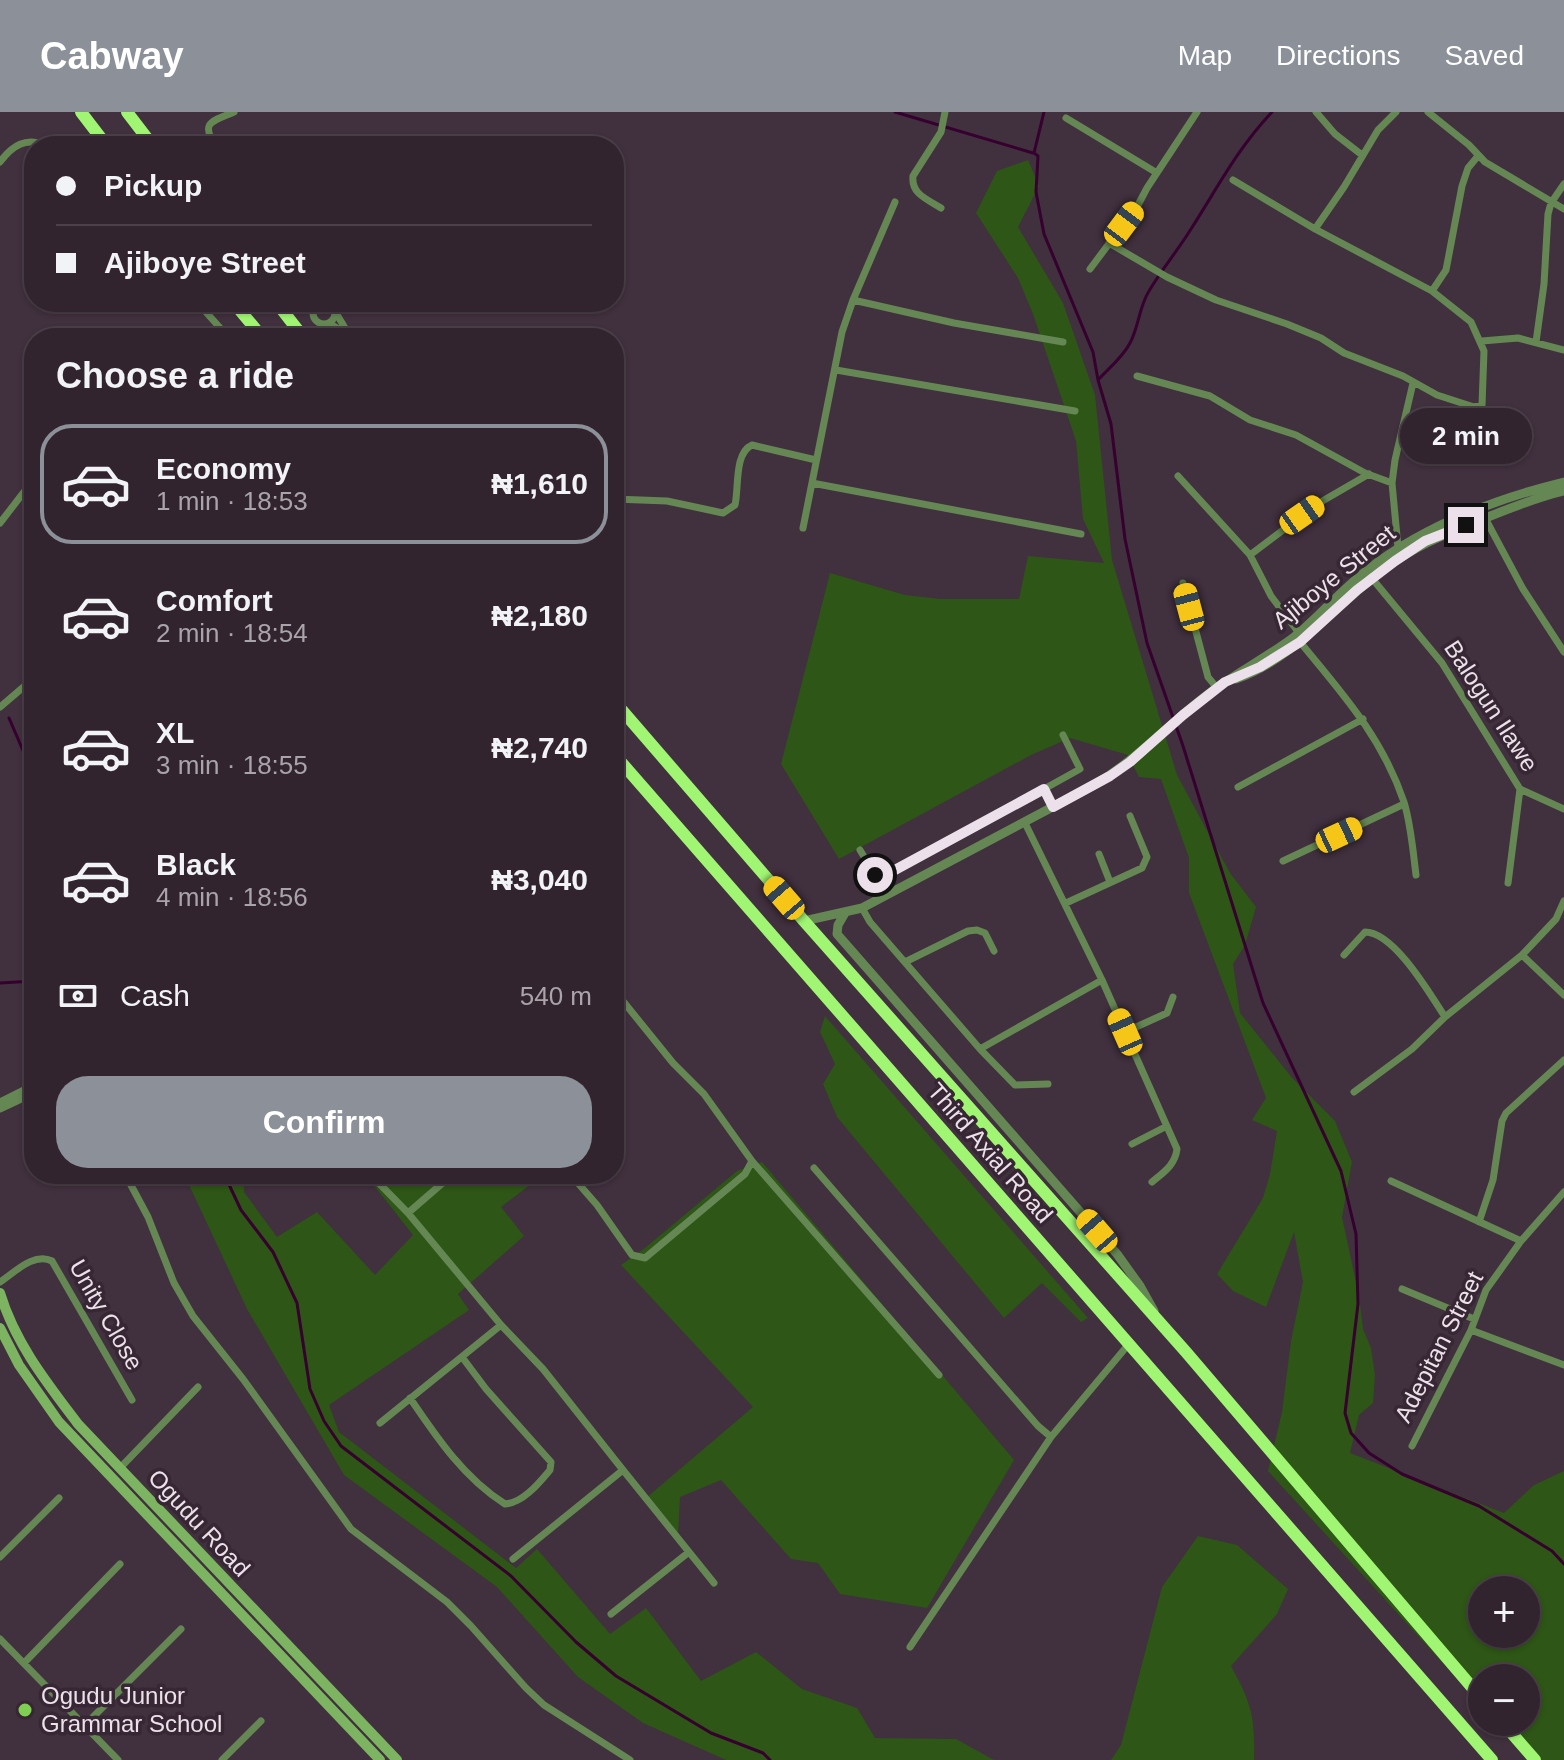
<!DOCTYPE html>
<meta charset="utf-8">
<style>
body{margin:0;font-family:Helvetica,sans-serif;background:#3d303a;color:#f1f3f6;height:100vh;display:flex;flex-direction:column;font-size:30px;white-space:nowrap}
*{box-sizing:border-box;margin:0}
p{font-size:26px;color:#a8a4aa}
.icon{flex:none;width:44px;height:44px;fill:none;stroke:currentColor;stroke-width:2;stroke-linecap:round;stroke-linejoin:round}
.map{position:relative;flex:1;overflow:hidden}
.side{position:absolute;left:24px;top:216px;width:600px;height:856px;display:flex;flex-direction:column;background:#31242e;border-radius:32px;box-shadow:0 2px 6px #0004,0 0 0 2px #4c414a}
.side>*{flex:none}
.guide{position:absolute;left:24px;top:24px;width:600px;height:176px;border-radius:32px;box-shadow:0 2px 6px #0004,0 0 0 2px #4c414a;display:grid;align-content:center;height:176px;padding:0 32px;background:#31242e}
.fabs{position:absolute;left:1468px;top:1464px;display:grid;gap:16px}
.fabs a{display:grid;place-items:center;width:72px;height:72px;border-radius:50%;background:#31242e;box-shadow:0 2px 6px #0004,0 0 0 2px #4c414a;font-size:40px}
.end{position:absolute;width:36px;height:36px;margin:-18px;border:10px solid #ece1ea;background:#111;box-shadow:0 0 0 4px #111}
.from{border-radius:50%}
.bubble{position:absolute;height:56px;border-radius:28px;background:#31242e;box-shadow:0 2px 6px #0004,0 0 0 2px #4c414a;font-size:26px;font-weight:700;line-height:56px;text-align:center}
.car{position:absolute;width:24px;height:48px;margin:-24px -12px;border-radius:10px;box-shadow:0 0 6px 2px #0007;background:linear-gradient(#f5c518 24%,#345 0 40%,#f5c518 0 76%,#345 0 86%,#f5c518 0)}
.guide b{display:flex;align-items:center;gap:28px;height:76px;font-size:30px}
.guide b+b{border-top:2px solid #4c414a}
.guide i{width:20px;height:20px;background:#f1f3f6}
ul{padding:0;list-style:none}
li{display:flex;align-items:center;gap:24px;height:120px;margin:0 16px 12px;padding:0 16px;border:4px solid transparent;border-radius:32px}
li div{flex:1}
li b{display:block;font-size:30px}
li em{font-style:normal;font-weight:700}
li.current{border-color:#8c9099}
li>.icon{width:72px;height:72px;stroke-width:1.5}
h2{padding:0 32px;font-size:36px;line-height:96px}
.pay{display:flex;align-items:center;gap:20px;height:88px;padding:0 32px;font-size:30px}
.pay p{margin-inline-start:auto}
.action{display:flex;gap:16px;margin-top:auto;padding:16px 32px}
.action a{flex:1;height:92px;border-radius:32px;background:#8c9099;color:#fff;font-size:32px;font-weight:700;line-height:92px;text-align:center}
header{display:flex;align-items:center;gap:48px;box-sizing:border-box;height:112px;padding:0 40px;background:#8c9099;color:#fff}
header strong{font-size:38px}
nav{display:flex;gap:44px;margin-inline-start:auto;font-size:28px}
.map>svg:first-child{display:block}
.green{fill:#2e5616;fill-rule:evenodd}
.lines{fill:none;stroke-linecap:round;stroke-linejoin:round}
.stream{stroke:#36002f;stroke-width:3}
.minor{stroke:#658754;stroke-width:7}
.tertiary{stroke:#658754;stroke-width:9}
.secondary{stroke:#7db462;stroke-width:10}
.motorway{stroke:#a0f673;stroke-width:12}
.route{stroke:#ece1ea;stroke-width:10}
.poi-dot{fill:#7fd052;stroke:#372633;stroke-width:3}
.labels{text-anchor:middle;stroke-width:7;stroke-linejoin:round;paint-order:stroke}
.street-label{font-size:24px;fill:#ece1ea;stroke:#372633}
.poi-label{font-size:24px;fill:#ece1ea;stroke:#372633;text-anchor:start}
</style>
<header>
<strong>Cabway</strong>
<nav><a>Map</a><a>Directions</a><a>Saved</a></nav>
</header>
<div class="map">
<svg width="1564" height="1648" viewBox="0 0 1564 1648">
<rect width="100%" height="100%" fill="#41303e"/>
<path class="green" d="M1028 48 1039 74 1018 115 1063 191 1095 283 1112 448 1177 663 1230 761 1256 795 1245 833 1233 852 1240 901 1293 967 1335 1009 1352 1050 1342 1105 1359 1184 1363 1217 1371 1236 1375 1263 1373 1291 1359 1303 1350 1341 1504 1401 1534 1373 1564 1359V1648H1533L1497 1610H1526V1566H1482V1594L1268 1359 1282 1300 1291 1229 1303 1170 1294 1120 1266 1195 1233 1179 1217 1162 1263 1086 1270 1062 1277 1019 1252 1008 1266 986 1189 781V746L1161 667 1139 665 1128 643 1070 626 1031 643 839 747 781 652 830 461 905 483 941 487H1019L1028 444 1104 451 1083 407 1076 329 1033 202 1018 166 976 101 997 59ZM1482 1478H1526V1522H1482Z
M825 904 1088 1206 1081 1210 1042 1171 1004 1206 837 1005 823 972 835 952 820 920Z
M762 1050 1014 1348 927 1496 840 1482 818 1451 791 1447 721 1368 680 1385 678 1424 646 1386 753 1295 621 1153 645 1136 737 1059Z
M184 1062H243L244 1080 277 1125 317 1100 375 1163 413 1123 365 1062H544L501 1095 524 1124 458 1182 469 1198 329 1293 339 1320 516 1456 537 1437 610 1522 646 1496 701 1569 756 1540 802 1577 857 1596 875 1626 956 1627 994 1648H726L643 1611 578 1565 497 1475 344 1363 247 1197Z
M1198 1424 1237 1433 1288 1477 1277 1502 1231 1554C1252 1592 1255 1605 1254 1648H1111L1121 1633 1162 1475Z"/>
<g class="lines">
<path class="stream" d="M895 0 1033 41
M1044 0 1034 41 1038 44 1036 80 1044 122 1093 240 1098 268 1111 312 1125 427 1147 531 1183 634 1263 891 1341 1059 1356 1122 1358 1192 1345 1301 1351 1321 1369 1341 1402 1362 1479 1394 1552 1439 1564 1452
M1098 268C1109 256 1123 245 1130 231 1139 214 1139 195 1149 179 1162 157 1178 138 1191 117 1218 75 1237 37 1272 0
M9 606 34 664
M0 871 34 869
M224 1062 241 1098 273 1140 297 1191 310 1277 324 1309 341 1334 511 1464 576 1530 616 1564 711 1621 763 1641 770 1648"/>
<path class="minor" d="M1316 0 1335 22 1362 43
M1428 0 1469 33 1485 50 1564 97
M1066 6 1157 61
M216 34C199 10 213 9 234 0
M0 50C12 34 26 24 46 34
M941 96C927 87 911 82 913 64L941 20 945 0
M1315 117 1344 75 1378 18 1396 0
M1109 131 1167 165 1216 188 1287 212 1321 226 1344 241 1403 264 1437 283 1474 295 1482 293 1484 239 1471 210 1432 179 1315 117 1233 68
M1090 157 1138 93 1147 76 1197 0
M1432 179 1446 158 1462 74 1468 56 1478 44
M853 188 954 211 1063 230
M313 201a11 11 0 1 1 22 0a11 11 0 1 1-22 0Z
M197 190 229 226
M336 201 351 226
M329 211 349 224
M318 226 323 212
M1482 229 1518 226 1564 238
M1536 230 1544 172 1548 102 1551 91 1564 72
M836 258 1075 299
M1137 264 1210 284 1250 308 1296 323 1365 361 1392 371
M1178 364 1250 443 1271 484 1299 521
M812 371 1081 422
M614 387 667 389 723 401 735 393C739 376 734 341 752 333L816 348
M1485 406 1523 477 1564 540
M0 411 34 367
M803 416 842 220 853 188 895 90
M1398 435 1392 371 1395 348 1413 271
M1250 443 1319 391 1369 362
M1370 464 1442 551 1520 677 1564 697
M1183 471 1208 565 1217 576
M1300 530C1342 581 1382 625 1404 690 1411 713 1413 739 1416 763
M0 595 34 566
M1238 675 1363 607
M1044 677 1080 657 1063 623
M1025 711 1102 868 1177 1037C1175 1053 1164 1060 1152 1070
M860 738 875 763 882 765 1044 677 1053 695
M1099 742 1110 770
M1283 749 1404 692
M1508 771 1520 677
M1066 791 1142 756 1147 745 1130 704
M862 796 870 810 980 937 1015 973 1048 972
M1344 843 1365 820C1394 820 1430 882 1445 905
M1522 843 1564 883
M905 850 968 819 977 818 985 821 994 839
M1125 920 1167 901 1173 885
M980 937 1102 868
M1354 980 1412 937 1445 905 1522 843 1556 807 1564 789
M0 990 34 973
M0 997 34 981
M1132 1032 1167 1014
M752 1049 939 1263
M814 1056 1038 1314 1051 1325
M125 1062 148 1105 174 1171 193 1204 243 1267 351 1417 447 1490 471 1514 526 1576 544 1593 630 1648
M370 1062 408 1101 501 1213 543 1257 623 1358
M570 1062 597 1093 632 1143 645 1146 745 1062 752 1049 704 982 673 951 614 878
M1391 1069 1521 1129
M408 1101 453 1062
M1479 1110 1493 1068 1502 1009 1506 1001 1564 948
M0 1170C15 1160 34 1140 52 1149L132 1288
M1402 1177 1474 1207
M1471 1218 1564 1253
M410 1286C437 1326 464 1366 505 1392 523 1391 539 1371 550 1358L551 1350 486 1277 462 1245
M380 1311 501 1213
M1412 1334 1471 1218 1486 1178 1521 1129 1564 1080
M120 1356 198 1275
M0 1445 59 1386
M513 1447 623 1358 714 1471
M611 1502 689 1440
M0 1527 118 1648
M910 1535 1051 1325 1128 1233
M24 1551 120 1452
M84 1614 181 1517
M222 1648 261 1609"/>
<path class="tertiary" d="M1236 567C1294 547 1335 493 1384 457 1417 432 1451 420 1488 405 1513 395 1538 385 1564 379
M845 801 838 813 837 822 1117 1142 1140 1174 1154 1199
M804 809 862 796 1094 673C1135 649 1166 615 1203 586 1232 563 1265 547 1294 525 1319 505 1340 479 1366 459 1422 415 1495 387 1564 370"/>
<path class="secondary" d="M0 1181C15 1231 47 1271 78 1312L397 1648
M0 1216 19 1253 59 1310 380 1648"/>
<path class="motorway" d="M81 0 107 34
M127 0 153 34
M233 190 263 226
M276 190 304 226
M614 589 804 809 1186 1240 1482 1587
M614 642 1492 1648
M1502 1610 1535 1648"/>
</g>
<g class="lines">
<path class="route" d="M875 763 882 765 1044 677 1053 695 1110 664 1130 650 1183 603 1225 570 1260 555 1300 530 1357 478 1395 449 1425 429 1466 413"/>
</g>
<circle class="poi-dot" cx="25" cy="1598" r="8"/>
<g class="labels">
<g class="street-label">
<text transform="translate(1334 465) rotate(-39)" y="8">Ajiboye Street</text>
<text transform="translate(1491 594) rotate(57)" y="8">Balogun Ilawe</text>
<text transform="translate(990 1041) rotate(49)" y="8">Third Axial Road</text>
<text transform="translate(106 1203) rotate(60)" y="8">Unity Close</text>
<text transform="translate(1439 1235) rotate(-63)" y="8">Adepitan Street</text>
<text transform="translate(199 1411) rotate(47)" y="8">Ogudu Road</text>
</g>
<g class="poi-label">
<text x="41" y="1592">Ogudu Junior<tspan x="41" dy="28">Grammar School</tspan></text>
</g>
</g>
</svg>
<div class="fabs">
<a>+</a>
<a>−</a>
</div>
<i class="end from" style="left:875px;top:763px"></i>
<i class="end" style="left:1466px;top:413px"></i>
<div class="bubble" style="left:1400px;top:296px;width:132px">2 min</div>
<i class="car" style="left:1124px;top:112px;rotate:37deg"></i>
<i class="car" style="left:1302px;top:403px;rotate:55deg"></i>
<i class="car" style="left:1189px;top:495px;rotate:345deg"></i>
<i class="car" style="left:1339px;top:723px;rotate:65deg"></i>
<i class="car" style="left:784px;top:786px;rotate:319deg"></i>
<i class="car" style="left:1125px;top:920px;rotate:336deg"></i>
<i class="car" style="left:1097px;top:1119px;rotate:319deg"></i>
<div class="guide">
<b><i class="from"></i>Pickup</b>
<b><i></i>Ajiboye Street</b>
</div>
<section class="side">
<h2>Choose a ride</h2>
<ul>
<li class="current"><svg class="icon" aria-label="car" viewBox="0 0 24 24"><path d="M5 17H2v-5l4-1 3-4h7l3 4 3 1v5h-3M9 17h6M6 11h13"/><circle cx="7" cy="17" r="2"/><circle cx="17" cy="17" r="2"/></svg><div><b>Economy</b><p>1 min · 18:53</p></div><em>₦1,610</em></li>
<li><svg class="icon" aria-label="car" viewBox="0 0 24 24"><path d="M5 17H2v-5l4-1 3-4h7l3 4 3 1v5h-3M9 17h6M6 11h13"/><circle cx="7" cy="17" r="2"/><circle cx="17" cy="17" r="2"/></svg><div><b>Comfort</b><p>2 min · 18:54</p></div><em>₦2,180</em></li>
<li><svg class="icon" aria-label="car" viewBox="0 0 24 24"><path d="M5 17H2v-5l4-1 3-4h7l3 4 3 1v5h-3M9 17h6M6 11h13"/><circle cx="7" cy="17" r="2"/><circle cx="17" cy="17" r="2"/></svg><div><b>XL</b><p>3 min · 18:55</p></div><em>₦2,740</em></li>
<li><svg class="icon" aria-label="car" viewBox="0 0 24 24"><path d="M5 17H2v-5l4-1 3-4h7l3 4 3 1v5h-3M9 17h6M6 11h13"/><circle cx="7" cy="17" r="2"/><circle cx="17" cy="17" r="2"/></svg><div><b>Black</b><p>4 min · 18:56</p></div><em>₦3,040</em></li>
</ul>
<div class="pay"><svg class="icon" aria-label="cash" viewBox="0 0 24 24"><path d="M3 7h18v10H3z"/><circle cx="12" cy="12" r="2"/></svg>Cash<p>540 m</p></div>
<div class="action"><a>Confirm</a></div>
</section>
</div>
